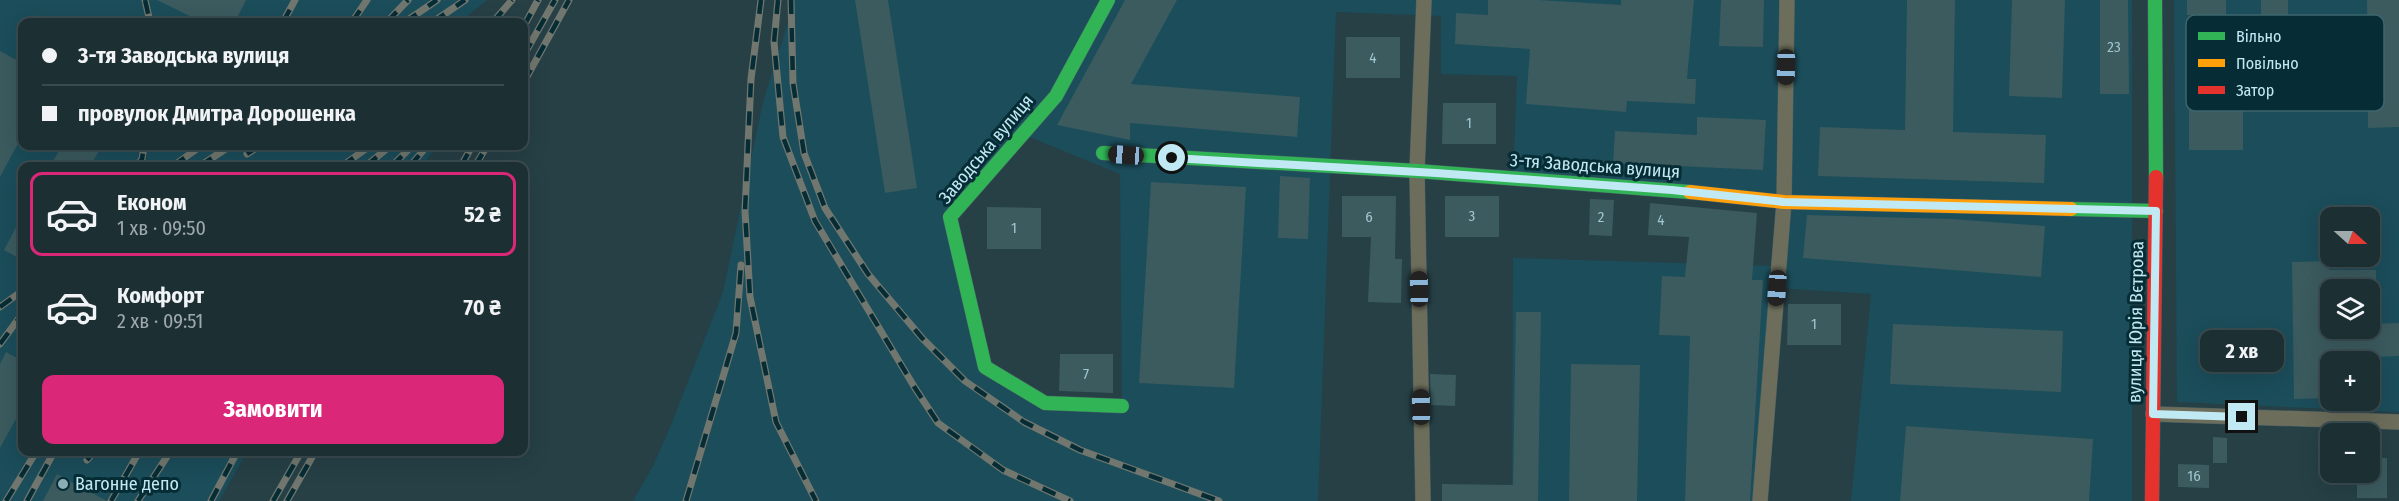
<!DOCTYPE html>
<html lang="uk">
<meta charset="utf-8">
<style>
body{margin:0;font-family:"Fira Sans Condensed",sans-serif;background:#25383c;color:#f1f3f6;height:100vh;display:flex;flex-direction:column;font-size:22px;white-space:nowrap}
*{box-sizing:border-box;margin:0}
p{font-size:20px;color:#a0a9ac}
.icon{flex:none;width:33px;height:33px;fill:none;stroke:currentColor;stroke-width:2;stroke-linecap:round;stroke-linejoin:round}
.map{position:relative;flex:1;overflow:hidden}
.panel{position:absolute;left:18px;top:162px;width:510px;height:294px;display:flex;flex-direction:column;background:#1c3034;border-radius:12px;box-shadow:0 6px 24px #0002,0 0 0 2px #3a4b4f}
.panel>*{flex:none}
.hud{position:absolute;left:18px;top:18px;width:510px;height:132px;border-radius:12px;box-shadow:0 6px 24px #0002,0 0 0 2px #3a4b4f;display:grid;align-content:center;height:132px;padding:0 24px;background:#1c3034}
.needle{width:39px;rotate:111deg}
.controls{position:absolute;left:2320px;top:207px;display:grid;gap:12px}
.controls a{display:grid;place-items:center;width:60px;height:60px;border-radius:12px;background:#1c3034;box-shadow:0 6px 24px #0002,0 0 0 2px #3a4b4f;font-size:30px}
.end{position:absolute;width:27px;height:27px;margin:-14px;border:8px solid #c1e9f4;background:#111;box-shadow:0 0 0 3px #111}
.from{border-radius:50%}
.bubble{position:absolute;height:42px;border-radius:12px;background:#1c3034;box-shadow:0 6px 24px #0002,0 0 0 2px #3a4b4f;font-size:20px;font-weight:700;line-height:42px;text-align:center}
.car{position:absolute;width:18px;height:36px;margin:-18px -9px;border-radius:8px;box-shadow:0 0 4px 2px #0007;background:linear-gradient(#222 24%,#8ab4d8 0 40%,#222 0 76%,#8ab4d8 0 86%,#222 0)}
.hud b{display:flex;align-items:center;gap:21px;height:57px;font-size:22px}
.hud b+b{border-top:2px solid #3a4b4f}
.hud i{width:15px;height:15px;background:#f1f3f6}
ul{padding:10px 0 0;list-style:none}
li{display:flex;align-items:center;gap:18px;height:84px;margin:0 12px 9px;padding:0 12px;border:3px solid transparent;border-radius:12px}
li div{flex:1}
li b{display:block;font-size:22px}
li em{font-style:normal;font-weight:700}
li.selected{border-color:#db2777}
li>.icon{width:54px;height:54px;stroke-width:1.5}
.button{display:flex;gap:12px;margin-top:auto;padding:12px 24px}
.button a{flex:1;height:69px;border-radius:12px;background:#db2777;color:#fff;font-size:24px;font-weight:700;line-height:69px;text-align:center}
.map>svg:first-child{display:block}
.built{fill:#1b4d5a;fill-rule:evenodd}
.building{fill:#3b5b5f}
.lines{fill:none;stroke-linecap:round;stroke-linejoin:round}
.street-casing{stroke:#445d63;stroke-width:16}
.fast-casing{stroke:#445d63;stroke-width:15}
.slow-casing{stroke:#445d63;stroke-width:15}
.jam-casing{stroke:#445d63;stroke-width:15}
.street{stroke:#6d6d5b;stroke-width:15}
.fast{stroke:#30b455;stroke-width:14}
.slow{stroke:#ff9f0a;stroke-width:14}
.jam{stroke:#e5322d;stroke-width:14}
.rail-casing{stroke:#71776f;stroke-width:7}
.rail{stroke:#062d36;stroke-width:4.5;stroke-dasharray:14;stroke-linecap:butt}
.route{stroke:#c1e9f4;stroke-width:8}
.poi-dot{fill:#8baeb7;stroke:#062d36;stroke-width:2}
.labels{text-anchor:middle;stroke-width:6;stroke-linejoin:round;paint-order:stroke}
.number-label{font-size:15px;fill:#a0c6cf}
.street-label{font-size:18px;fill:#c1e9f4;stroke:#062d36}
.poi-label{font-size:18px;fill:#c1e9f4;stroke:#062d36;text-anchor:start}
.key{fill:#062d36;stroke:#3e656f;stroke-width:1.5}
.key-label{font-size:16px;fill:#c1e9f4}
</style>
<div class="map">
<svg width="2399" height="501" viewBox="0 0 2399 501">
<rect width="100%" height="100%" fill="#264046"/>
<path class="built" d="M0 0H487L460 22H22V146H437L422 166H22V452H247L219 501H0Z
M795 0H2132V501H1851L1871 294 1777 288 1760 501H1512L1513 258 1779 266 1784 202 1513 178 1517 76 1441 74V16L1336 12 1318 501H633L654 464 671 425 723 292 763 102ZM1022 134 1120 174 1122 405 1045 403 985 367 950 217Z
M2174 0H2399V412L2177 402ZM2331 218H2370V256H2331ZM2331 290H2370V328H2331ZM2331 362H2370V400H2331Z"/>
<path class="building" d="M157 0H246L235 22H202Z
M855 0H888L917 188 885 193Z
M1125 0H1177L1131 84 1300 97 1297 137 1130 123V140L1057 125Z
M1488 0H1539L1621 5V0H1694L1687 79H1696L1695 104 1627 101 1626 112 1526 104 1530 49 1455 44 1456 13 1488 15Z
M1721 0H1764L1763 47 1719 46Z
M1907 0H1955L1953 132 2046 135 2044 183 1818 176 1820 127 1905 130Z
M2012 0H2065L2062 98 2009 96Z
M2100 0H2128L2129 94H2100Z
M2187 0H2226V15H2187Z
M2261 0H2288V34H2261Z
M2367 0H2399V127L2368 128Z
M1346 37H1400V78H1346Z
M0 51 22 63V136L0 177Z
M1443 103H1496V144H1442Z
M2189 109H2243V150H2189Z
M1697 117 1766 120 1763 170 1613 163 1615 131 1697 135Z
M62 146H102L90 166H50Z
M1280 176 1310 178 1308 239 1278 238Z
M1151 182 1246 187 1234 388 1139 383Z
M1342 196H1396L1395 259H1402L1401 303 1368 302 1371 237H1342Z
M1445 196H1499V237H1445Z
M1590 199 1614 200 1612 236 1589 235Z
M1650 203 1757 213 1752 280H1763L1750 501H1685L1690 336 1659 335 1662 276 1685 277 1689 237 1648 235Z
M987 207 1041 208V249H987Z
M1807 215 1952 219 2045 226 2041 277 1803 258Z
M22 216V260L4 250Z
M2329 261V270H2376V290H2329L2330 328H2370V324L2399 323V356L2376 357V362H2330L2331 398 2294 399 2292 262Z
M1788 304H1841V345H1787Z
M1516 312H1541L1538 501H1442V484L1513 485Z
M1893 324 2063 331 2061 392 1890 384Z
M6 352 22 361V408L0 448V364Z
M1060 354H1113V393L1059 391Z
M1571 364 1640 365 1637 501H1569Z
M1430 374 1456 375 1455 406 1431 405Z
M1906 426 2093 439 2089 501H1900Z
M2213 437 2227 438V463H2213Z
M2370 458H2387V498H2357V472H2370Z
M2178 464 2209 465V488L2178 487Z
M57 474 107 501H43Z"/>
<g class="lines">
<g class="street-casing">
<path id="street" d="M2153 414 2399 422
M1423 501 1417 171 1424 0
M1760 501 1784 202 1787 0"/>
</g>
<g class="fast-casing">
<path id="fast" d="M1108 0 1056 96 950 217 985 367 1045 403 1122 406
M2155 0 2156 177
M1103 153 1417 171 1690 192
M2071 209 2156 211"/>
</g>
<g class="slow-casing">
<path id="slow" d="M1690 192 1784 202 2071 209"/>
</g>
<g class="jam-casing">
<path id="jam" d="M2152 501 2156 177"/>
</g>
<use href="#street" class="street"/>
<use href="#fast" class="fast"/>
<use href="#slow" class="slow"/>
<use href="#jam" class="jam"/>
<g class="rail-casing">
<path id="rail" d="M145 0 150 22
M761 0 751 79 745 211 750 297 776 422 816 501
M778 0 774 42 783 137 815 221 915 388 938 423 1003 470 1070 501
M791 0 793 83 804 153 825 208 868 274 922 338 965 381 1024 422 1080 450 1219 501
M283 22 295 0
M352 22 367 0
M387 22 408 0
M405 22 437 0
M433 22 465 0
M493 22 512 0
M524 26 538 0
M524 55 555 0
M524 82 569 0
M247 154 259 146
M137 166 142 159 144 146
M173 166 201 146
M200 166 230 146
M342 166 370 146
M366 166 390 146
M392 166 412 146
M410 166 427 146
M461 166 472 146
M475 166 487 146
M0 307 22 291
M0 344 22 314
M87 460 94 452
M6 501 36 452
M27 501 54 452
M111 501 139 452
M138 501 170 452
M211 501 237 452
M273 501 301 452
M287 501 315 452
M686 501 736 333 741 265"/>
</g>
<use href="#rail" class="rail"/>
</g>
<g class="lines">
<path class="route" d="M1172 158 1436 173 1672 190 1784 202 2156 211 2153 414 2242 417"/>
</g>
<circle class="poi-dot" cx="63" cy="484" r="6"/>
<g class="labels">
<g class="number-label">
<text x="2114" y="52">23</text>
<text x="1373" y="63">4</text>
<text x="1469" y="128">1</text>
<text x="1472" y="221">3</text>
<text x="1369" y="222">6</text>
<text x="1601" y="222">2</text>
<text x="1661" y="225">4</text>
<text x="1014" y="233">1</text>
<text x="1814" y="329">1</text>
<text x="1086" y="379">7</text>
<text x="2194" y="481">16</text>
</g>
<g class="street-label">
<text transform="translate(986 149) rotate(-50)" y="6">Заводська вулиця</text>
<text transform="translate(1595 166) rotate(4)" y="6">3-тя Заводська вулиця</text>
<text transform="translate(2136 322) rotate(-89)" y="6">вулиця Юрія Вєтрова</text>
</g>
<g class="poi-label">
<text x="75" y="490">Вагонне депо</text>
</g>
</g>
<rect x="2186" y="15" width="198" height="96" rx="9" class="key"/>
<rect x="2198" y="32" width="27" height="8" fill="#30b455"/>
<rect x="2198" y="59" width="27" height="8" fill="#ff9f0a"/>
<rect x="2198" y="86" width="27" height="8" fill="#e5322d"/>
<g class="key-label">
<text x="2236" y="42">Вільно</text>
<text x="2236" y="69">Повільно</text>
<text x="2236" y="96">Затор</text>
</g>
</svg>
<div class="controls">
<a><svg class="needle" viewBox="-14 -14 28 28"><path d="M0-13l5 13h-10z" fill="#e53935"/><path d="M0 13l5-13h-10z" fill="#a0a9ac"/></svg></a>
<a><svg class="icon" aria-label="layers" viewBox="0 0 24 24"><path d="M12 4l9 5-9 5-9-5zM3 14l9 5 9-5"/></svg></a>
<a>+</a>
<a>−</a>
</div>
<i class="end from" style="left:1172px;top:158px"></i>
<i class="end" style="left:2242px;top:417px"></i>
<div class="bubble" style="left:2200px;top:330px;width:84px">2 хв</div>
<i class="car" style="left:1786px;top:67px;rotate:181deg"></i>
<i class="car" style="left:1126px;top:155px;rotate:274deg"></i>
<i class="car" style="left:1777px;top:288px;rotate:184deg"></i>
<i class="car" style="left:1419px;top:289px;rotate:359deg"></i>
<i class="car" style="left:1421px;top:407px;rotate:359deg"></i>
<div class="hud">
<b><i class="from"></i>3-тя Заводська вулиця</b>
<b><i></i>провулок Дмитра Дорошенка</b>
</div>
<section class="panel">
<ul>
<li class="selected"><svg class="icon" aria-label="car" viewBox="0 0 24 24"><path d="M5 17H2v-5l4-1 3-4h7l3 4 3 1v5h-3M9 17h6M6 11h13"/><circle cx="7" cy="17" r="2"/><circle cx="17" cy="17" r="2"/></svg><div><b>Економ</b><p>1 хв · 09:50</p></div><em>52 ₴</em></li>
<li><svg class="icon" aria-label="car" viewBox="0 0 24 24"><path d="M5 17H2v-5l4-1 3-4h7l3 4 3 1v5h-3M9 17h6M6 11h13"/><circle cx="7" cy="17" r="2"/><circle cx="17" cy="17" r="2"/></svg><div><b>Комфорт</b><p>2 хв · 09:51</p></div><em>70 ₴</em></li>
</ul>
<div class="button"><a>Замовити</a></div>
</section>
</div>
